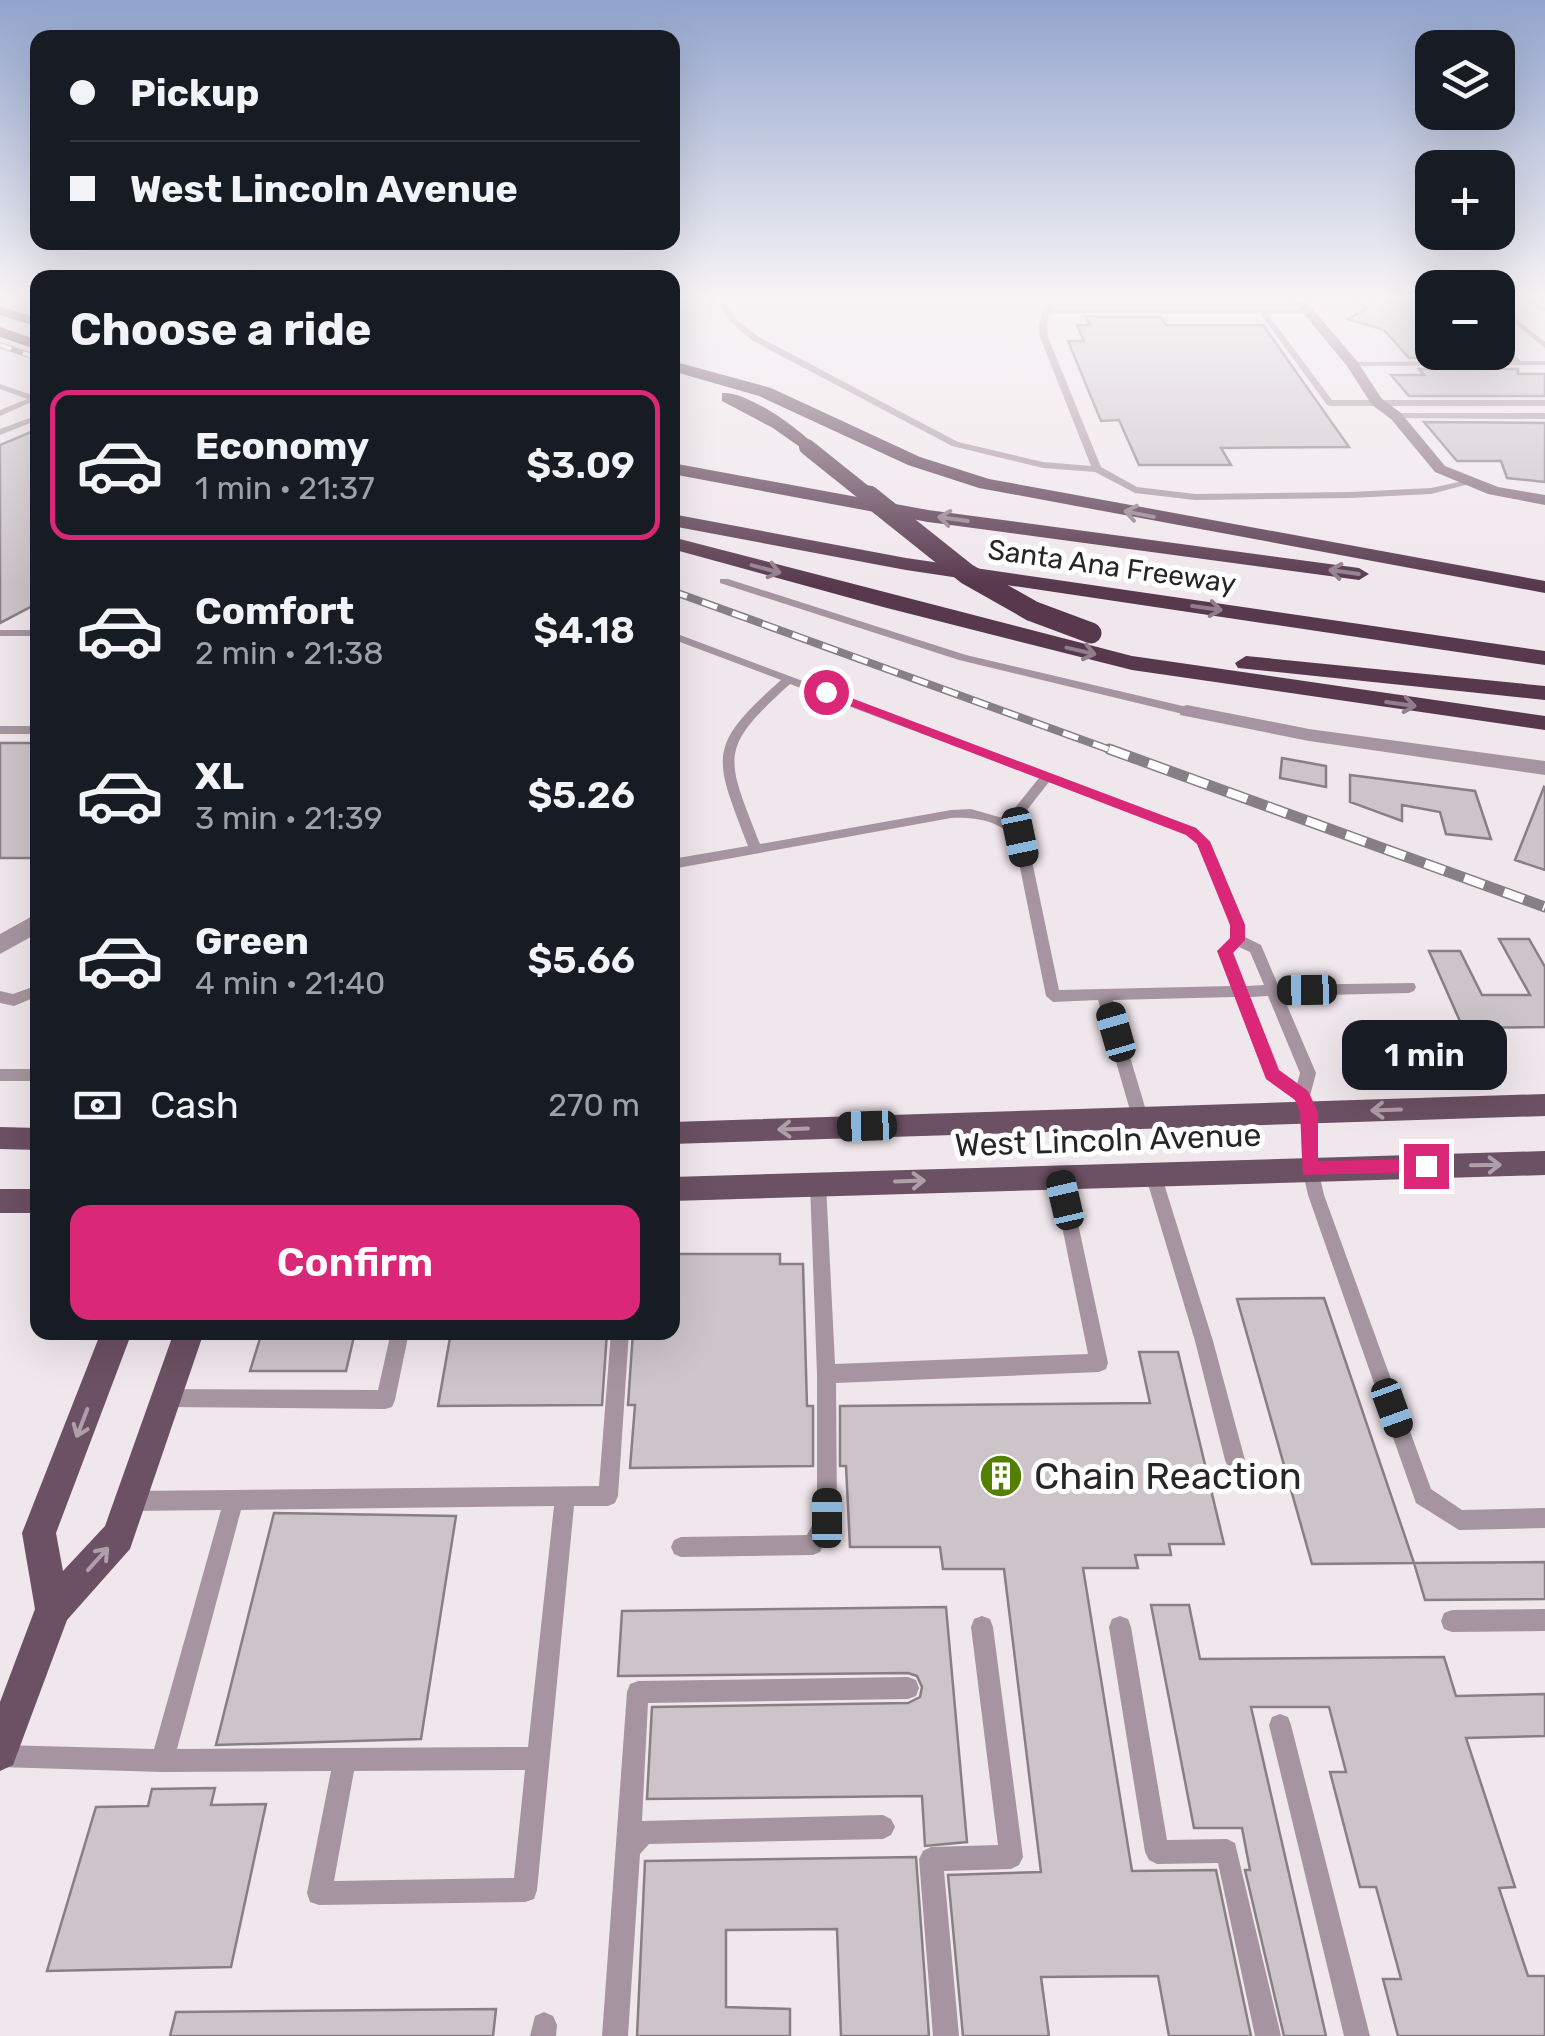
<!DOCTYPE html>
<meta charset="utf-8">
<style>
body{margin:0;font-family:Rubik,sans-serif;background:#20242c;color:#f1f3f6;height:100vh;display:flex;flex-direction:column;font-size:38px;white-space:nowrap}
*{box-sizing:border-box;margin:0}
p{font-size:32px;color:#9ea1a6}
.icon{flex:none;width:55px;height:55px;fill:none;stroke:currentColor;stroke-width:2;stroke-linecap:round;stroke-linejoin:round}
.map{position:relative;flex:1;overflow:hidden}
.panel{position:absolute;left:30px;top:270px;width:650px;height:1070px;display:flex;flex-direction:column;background:#171b24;border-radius:20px;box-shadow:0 10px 40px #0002}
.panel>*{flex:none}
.top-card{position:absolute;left:30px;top:30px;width:650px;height:220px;border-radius:20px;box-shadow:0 10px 40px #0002;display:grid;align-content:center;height:220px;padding:0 40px;background:#171b24}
.fabs{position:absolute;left:1415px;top:30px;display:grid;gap:20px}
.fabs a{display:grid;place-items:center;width:100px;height:100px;border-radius:20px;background:#171b24;box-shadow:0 10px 40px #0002;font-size:50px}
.end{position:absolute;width:45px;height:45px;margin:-22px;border:12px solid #db2777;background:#fff;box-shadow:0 0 0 5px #fff}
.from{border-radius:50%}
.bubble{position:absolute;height:70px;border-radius:20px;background:#171b24;box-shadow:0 10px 40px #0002;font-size:32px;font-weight:600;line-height:70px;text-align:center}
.car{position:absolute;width:30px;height:60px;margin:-30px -15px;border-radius:12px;box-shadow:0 0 8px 2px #0007;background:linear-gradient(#222 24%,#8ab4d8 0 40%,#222 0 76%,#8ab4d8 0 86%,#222 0)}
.top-card b{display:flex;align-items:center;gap:35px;height:95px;font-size:38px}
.top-card b+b{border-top:2px solid #363941}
.top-card i{width:25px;height:25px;background:#f1f3f6}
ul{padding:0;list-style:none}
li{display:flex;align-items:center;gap:30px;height:150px;margin:0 20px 15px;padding:0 20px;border:5px solid transparent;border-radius:20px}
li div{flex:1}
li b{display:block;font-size:38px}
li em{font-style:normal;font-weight:600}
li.current{border-color:#db2777}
li>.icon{width:90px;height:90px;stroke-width:1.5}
h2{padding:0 40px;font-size:45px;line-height:120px}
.pay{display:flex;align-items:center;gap:25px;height:110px;padding:0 40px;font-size:38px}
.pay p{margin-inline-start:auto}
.action{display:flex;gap:20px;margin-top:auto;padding:20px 40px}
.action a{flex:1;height:115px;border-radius:20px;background:#db2777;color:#fff;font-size:40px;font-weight:600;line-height:115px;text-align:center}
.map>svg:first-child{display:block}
.building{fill:#ccc4c9;stroke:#877f84;stroke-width:2.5}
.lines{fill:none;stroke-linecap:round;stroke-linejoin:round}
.lane{fill:#a695a0;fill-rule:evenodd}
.street{fill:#a695a0;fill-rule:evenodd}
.secondary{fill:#856c7c;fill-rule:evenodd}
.primary{fill:#6c5063;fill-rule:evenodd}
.highway{fill:#57384d;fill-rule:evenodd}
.rail-far2-casing{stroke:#868084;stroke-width:6}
.rail-far1-casing{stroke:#868084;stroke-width:8}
.rail-casing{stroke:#868084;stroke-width:11}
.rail-far2{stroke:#fff;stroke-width:4;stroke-dasharray:12;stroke-linecap:butt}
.rail-far1{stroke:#fff;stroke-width:5;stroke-dasharray:16;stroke-linecap:butt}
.rail{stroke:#fff;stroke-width:8;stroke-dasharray:21;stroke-linecap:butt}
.highway-bridge-far1{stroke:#57384d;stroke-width:16}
.highway-bridge{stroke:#57384d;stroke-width:21}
.oneway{stroke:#927e8b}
.oneway2{stroke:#ae9fa9}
.route{fill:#db2777}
.labels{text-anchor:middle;stroke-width:10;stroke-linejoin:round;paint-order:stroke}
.far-street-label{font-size:28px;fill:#282527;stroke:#fff}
.street-label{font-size:32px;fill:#282527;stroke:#fff}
.near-poi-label{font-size:38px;fill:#282527;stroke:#fff;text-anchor:start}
</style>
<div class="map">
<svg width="1545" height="2036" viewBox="0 0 1545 2036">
<rect width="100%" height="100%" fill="#f0e7ec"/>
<path class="building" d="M1358 301H1432V352H1498L1503 357 1409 358 1384 330 1348 319 1366 309Z
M1086 317H1161L1166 325H1263L1349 447 1221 448 1231 465H1139L1119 420 1101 421 1068 341H1084L1077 325H1090Z
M1419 369H1518V374H1545V396H1409L1391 375H1424Z
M1424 422 1545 423V482L1507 478 1501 461H1457Z
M38 429V603L0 623V445Z
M0 743H38V858H0Z
M1282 758 1326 766V787L1280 778Z
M1350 775 1475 791 1491 839 1446 834 1440 812 1402 805V821L1350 802Z
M1544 787 1545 788V870L1515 860Z
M1499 939H1529L1545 967V1027L1463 1028 1429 951H1460L1482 995H1530Z
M672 1254H780V1264H803L807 1406H813V1466L630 1468 635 1405H628L633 1332H672Z
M1324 1298 1414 1563 1312 1564 1237 1299Z
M262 1332H355L346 1371H250Z
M451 1332H607L602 1405 438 1406Z
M1139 1352H1178L1224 1544H1169L1171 1555H1135L1138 1568H1083L1132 1871 1216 1870 1251 2036H1169L1158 1976 1041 1977 1049 2036H963L948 1875 1041 1872 1004 1569H943L940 1547H850L846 1466H840V1406L1150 1403Z
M274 1513 456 1516 421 1739 216 1745Z
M1545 1562V1599L1425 1600 1414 1563Z
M1151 1605H1189L1200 1659 1444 1657 1456 1696 1545 1694V1736L1466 1738 1515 1887 1499 1888 1518 1946 1528 1976H1545V2036H1398L1383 1979H1401L1376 1887H1360L1330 1772H1346L1329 1707H1251L1326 2036H1284L1245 1870H1250L1242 1828H1194Z
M946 1607 967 1842 925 1846 922 1796 647 1799 652 1707 908 1703 920 1697 922 1687 917 1676 908 1673 618 1676 622 1611Z
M215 1788 211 1805 266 1804 231 1967 47 1971 96 1807 148 1806 152 1789Z
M916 1857 929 2036H841L837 1929 726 1930V2007L790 2009V2036H637L645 1861Z
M496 2009 493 2036H170L176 2012Z"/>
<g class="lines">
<path class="lane" d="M718 301H726L738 321 759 337 958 442 1043 462 1091 466 1040 337 1039 324 1045 305 1049 303 1053 305 1052 309H1307L1310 313H1267L1332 400H1545V406H1330L1327 405 1260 313H1050L1047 324 1048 337 1101 467 1137 487 1195 494 1350 492 1431 488 1468 480 1473 483 1431 494 1350 498 1195 500 1135 493 1095 472 1043 468 952 446 753 341 728 320Z
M1530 301H1538L1545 307V311H1540Z
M1498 305 1545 342V348L1498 310Z
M1498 341 1521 361H1545V365L1352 366 1348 364 1352 362 1512 361 1498 347Z
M0 384 38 397V402L34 401 0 416V410L27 399 0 389Z
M1396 413H1545V419L1393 418 1392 416Z
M38 415V420L0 435V429Z
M720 579H728L966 655 1187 707 1193 711 1187 715 959 660 720 583Z
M0 630H38V636H0Z
M672 632 1196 828 1210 841 1245 925V937L1261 945 1278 985 1414 983 1416 987 1414 991 1409 993 1283 996 1316 1073 1310 1096 1317 1112 1318 1169 1324 1195 1431 1489 1462 1510 1545 1508V1528L1459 1530 1416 1503 1308 1195 1302 1169 1301 1112 1296 1100 1266 1078 1235 997 1113 1000 1148 1117 1146 1122 1140 1124 1134 1122 1132 1117 1098 1000 1053 1002 1046 996 1014 838C998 820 974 817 951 818L672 869V859L748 846C714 756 705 748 781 680L672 639ZM790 684 1039 778 1006 819 971 809 951 810 760 844C726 756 717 750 790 684ZM1049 782 1186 834 1197 843 1231 925V938L1218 951 1231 986 1059 990 1027 837 1016 824ZM1239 947 1250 952 1264 985 1246 986 1233 952ZM1268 996 1300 1073 1297 1084 1278 1070 1250 997Z
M0 726H38V734H0Z
M38 985V996L14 1006 0 1003V991L13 994Z
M0 1069H38V1081H0Z
M1153 1167 1159 1169 1161 1174 1213 1341 1245 1460 1242 1467 1235 1470 1228 1467 1225 1460 1195 1341 1145 1174 1147 1169Z
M1060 1170 1066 1172 1068 1177 1108 1363 1106 1369 1099 1372 836 1383 837 1518 820 1552 813 1555 681 1557 674 1554 671 1547 674 1540 681 1537 807 1535 817 1516V1374L810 1184 812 1179 818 1177 824 1179 826 1184 835 1364 1088 1354 1052 1177 1054 1172Z
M391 1332H409L395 1400 392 1407 385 1409 166 1407 159 1405 156 1398 159 1391 166 1389 378 1390Z
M611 1332H629L618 1496 615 1503 608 1506H574L537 1890 534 1899 525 1902 319 1905 310 1902 307 1893 331 1771 162 1772 0 1767V1745L154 1749 221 1510 130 1511 123 1508 120 1501 123 1494 130 1491 599 1486ZM554 1506 528 1747 177 1749 241 1510ZM525 1770 514 1878 334 1881 354 1771Z
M1545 1609V1631L1452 1632 1444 1629 1441 1621 1444 1613 1452 1610Z
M982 1616 990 1619 993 1627 1023 1857 1019 1865 1011 1869 944 1871 959 2036H933L919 1859 923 1851 931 1847 998 1845 971 1627 974 1619Z
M1120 1616 1128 1619 1131 1627 1167 1840 1227 1839 1235 1843 1281 2036H1255L1218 1863 1157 1864 1149 1860 1145 1852 1109 1627 1112 1619Z
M908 1677 916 1680 919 1688 916 1696 908 1699 648 1703 642 1821 883 1815 891 1819 895 1827 891 1835 883 1839 649 1844 640 1854 628 2036H602L627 1692 630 1684 638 1681Z
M1280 1714 1288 1717 1291 1725 1370 2036H1344L1269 1725 1272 1717Z
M544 2012 553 2016 557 2025 556 2036H530L535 2016Z"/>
<path class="street" d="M1187 705 1309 729 1545 761V775L1309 741 1180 715V707Z
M38 913V933L0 954V934Z"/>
<path class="secondary" d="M1293 301H1306L1357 361 1382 399 1401 413 1445 466 1498 487 1545 495V505L1488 494 1435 472 1391 419 1372 405 1347 366Z"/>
<path class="primary" d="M1545 1094V1116L672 1144V1122Z
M0 1127 38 1128V1150L0 1149Z
M1545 1151V1175L672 1201V1177Z
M0 1189H38V1213H0Z
M101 1332H132L56 1533 63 1571 105 1526 174 1332H204L130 1549 67 1620 13 1765 0 1771V1702L35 1609 22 1533Z"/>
<path class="highway" d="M0 306 38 318V327L0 315Z
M0 327 38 340V350L0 337Z
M672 361 771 388 920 457 989 479 1545 581V593L979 488 908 465 759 396 672 371Z
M722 393C747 391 799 428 816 447L807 452 773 428 722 401Z
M672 463 928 510 1359 568 1369 574 1359 580 928 522 672 474Z
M672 514 906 558 1545 651V665L906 570 672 526Z
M672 537 1132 656 1545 716V730L1132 670 883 607 672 549Z
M1246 656 1545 686V700L1238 668 1235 663Z"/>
<g class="rail-far2-casing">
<path id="rail-far2" d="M0 345 38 358"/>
</g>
<g class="rail-far1-casing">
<path id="rail-far1" d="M672 591 1116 752"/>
</g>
<g class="rail-casing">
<path id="rail" d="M1109 749 1545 907"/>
</g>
<use href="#rail-far2" class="rail-far2"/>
<use href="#rail-far1" class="rail-far1"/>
<use href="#rail" class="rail"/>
<path class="highway-bridge-far1" d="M807 447 872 499"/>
<path class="highway-bridge" d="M869 496 967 574 1032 611 1091 633"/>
</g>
<defs><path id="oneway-shaft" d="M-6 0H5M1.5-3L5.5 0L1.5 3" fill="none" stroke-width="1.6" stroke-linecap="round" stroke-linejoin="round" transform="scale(2.5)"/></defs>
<g class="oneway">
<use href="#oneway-shaft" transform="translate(1139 514) rotate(-169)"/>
<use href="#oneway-shaft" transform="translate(953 519) rotate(-172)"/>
<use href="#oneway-shaft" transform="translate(766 569) rotate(15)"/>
<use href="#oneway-shaft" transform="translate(1344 572) rotate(-172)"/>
<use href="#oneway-shaft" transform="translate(1207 608) rotate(8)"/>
<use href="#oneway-shaft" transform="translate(1081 651) rotate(13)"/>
<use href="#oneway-shaft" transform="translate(1401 704) rotate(8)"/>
</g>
<g class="oneway2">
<use href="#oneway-shaft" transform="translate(1386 1110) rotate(178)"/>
<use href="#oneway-shaft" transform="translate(793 1129) rotate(178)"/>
<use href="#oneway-shaft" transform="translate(1486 1165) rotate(-1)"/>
<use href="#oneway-shaft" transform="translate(910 1181) rotate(-2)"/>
<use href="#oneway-shaft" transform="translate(82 1423) rotate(111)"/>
<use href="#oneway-shaft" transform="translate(98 1559) rotate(-48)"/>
</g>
<linearGradient id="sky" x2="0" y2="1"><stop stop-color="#92a4cd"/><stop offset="0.51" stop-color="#f8f4f6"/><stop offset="1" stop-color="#f8f4f6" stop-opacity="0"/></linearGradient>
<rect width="1545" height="586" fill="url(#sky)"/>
<path class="route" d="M822 690H830L1196 828 1210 842 1245 925V940L1233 953 1279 1070 1308 1091 1318 1112V1161L1426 1159 1433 1161V1172L1303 1175 1300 1112 1295 1100 1266 1079 1217 951 1230 938V925L1197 844 1186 835 822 695Z"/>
<defs>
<g id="building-disc" transform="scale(2.25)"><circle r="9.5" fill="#537f03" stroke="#fff"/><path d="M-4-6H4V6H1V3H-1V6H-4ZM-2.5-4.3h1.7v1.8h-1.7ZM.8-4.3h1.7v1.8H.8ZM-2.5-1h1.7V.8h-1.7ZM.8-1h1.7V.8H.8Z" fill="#fff"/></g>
</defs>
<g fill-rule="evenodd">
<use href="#building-disc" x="1001" y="1476"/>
</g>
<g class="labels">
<g class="far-street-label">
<text transform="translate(1112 566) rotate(8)" y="10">Santa Ana Freeway</text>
</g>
<g class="street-label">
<text transform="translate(1108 1140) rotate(-2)" y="11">West Lincoln Avenue</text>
</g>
<g class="near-poi-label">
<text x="1034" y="1489">Chain Reaction</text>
</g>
</g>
</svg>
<div class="fabs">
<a><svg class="icon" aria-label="layers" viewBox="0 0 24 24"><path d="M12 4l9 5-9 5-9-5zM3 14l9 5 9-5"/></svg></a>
<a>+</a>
<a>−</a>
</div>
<i class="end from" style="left:826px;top:692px"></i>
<i class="end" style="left:1426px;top:1166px"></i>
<div class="bubble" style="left:1342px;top:1020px;width:165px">1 min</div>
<i class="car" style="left:1020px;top:837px;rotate:168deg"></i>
<i class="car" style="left:1307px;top:990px;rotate:269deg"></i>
<i class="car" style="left:1116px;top:1032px;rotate:344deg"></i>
<i class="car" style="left:867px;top:1126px;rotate:268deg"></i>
<i class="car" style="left:1065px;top:1200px;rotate:347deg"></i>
<i class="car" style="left:1392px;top:1408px;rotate:160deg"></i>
<i class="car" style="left:827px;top:1518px;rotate:0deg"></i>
<div class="top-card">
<b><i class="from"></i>Pickup</b>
<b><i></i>West Lincoln Avenue</b>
</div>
<section class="panel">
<h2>Choose a ride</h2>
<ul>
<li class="current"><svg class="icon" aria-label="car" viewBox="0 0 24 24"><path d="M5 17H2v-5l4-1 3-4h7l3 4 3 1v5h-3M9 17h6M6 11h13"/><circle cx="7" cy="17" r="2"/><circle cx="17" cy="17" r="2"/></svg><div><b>Economy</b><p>1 min · 21:37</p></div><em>$3.09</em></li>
<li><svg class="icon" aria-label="car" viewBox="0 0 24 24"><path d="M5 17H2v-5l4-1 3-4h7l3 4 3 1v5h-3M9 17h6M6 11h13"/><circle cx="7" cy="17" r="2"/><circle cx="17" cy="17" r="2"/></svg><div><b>Comfort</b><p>2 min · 21:38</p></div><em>$4.18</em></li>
<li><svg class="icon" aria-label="car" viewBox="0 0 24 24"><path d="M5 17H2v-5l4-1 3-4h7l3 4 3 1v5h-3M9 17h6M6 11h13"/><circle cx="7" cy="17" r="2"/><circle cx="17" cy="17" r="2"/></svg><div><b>XL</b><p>3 min · 21:39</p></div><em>$5.26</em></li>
<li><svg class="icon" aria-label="car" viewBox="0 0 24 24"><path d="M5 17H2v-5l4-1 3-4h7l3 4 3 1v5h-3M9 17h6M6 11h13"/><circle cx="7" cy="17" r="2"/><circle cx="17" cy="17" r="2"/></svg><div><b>Green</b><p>4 min · 21:40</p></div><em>$5.66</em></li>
</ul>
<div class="pay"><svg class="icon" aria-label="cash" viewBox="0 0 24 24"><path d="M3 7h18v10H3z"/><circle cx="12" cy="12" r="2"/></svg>Cash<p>270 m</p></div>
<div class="action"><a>Confirm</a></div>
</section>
</div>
